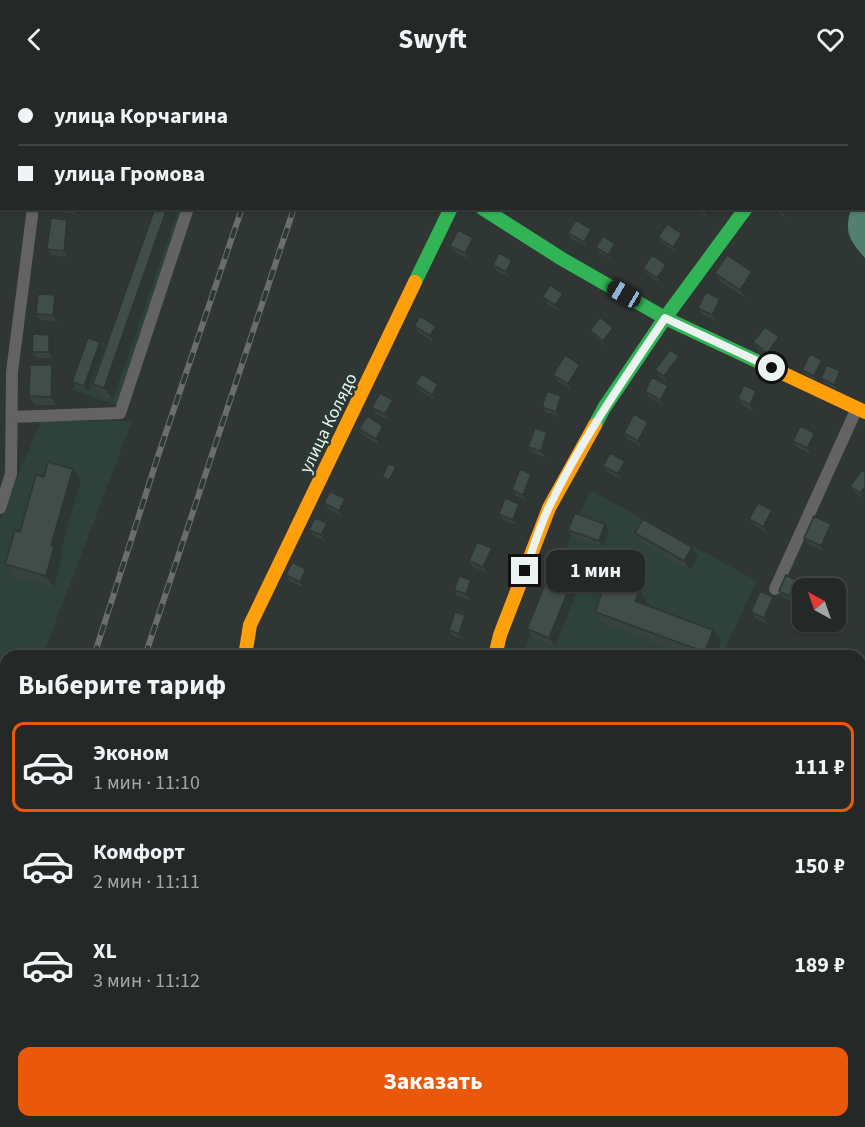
<!DOCTYPE html>
<html lang="ru">
<meta charset="utf-8">
<style>
body{margin:0;font-family:"Source Sans 3",sans-serif;background:#303433;color:#f1f3f6;height:100vh;display:flex;flex-direction:column;font-size:22px;white-space:nowrap}
*{box-sizing:border-box;margin:0}
p{font-size:20px;color:#a3a6a7}
.icon{flex:none;width:33px;height:33px;fill:none;stroke:currentColor;stroke-width:2;stroke-linecap:round;stroke-linejoin:round}
.map{position:relative;flex:1;overflow:hidden}
.drawer{position:absolute;left:0px;top:572px;width:866px;height:478px;display:flex;flex-direction:column;background:#242827;border-radius:18px 18px 0 0;box-shadow:0 2px 4px #0004,0 0 0 2px #414444}
.drawer>*{flex:none}
.top-card{position:absolute;left:0px;top:0px;width:866px;height:132px;box-shadow:0 2px 4px #0004,0 0 0 2px #414444;display:grid;align-content:center;height:132px;padding:0 18px;background:#242827}
.needle{width:39px;rotate:320deg}
.fabs{position:absolute;left:792px;top:500px;display:grid;gap:12px}
.fabs a{display:grid;place-items:center;width:54px;height:54px;border-radius:12px;background:#242827;box-shadow:0 2px 4px #0004,0 0 0 2px #414444;font-size:30px}
.end{position:absolute;width:27px;height:27px;margin:-14px;border:8px solid #eaf3ef;background:#111;box-shadow:0 0 0 3px #111}
.from{border-radius:50%}
.bubble{position:absolute;height:42px;border-radius:12px;background:#242827;box-shadow:0 2px 4px #0004,0 0 0 2px #414444;font-size:20px;font-weight:700;line-height:42px;text-align:center}
.car{position:absolute;width:18px;height:36px;margin:-18px -9px;border-radius:8px;box-shadow:0 0 4px 2px #0007;background:linear-gradient(#222 24%,#8ab4d8 0 40%,#222 0 76%,#8ab4d8 0 86%,#222 0)}
.top-card b{display:flex;align-items:center;gap:21px;height:57px;font-size:22px}
.top-card b+b{border-top:2px solid #414444}
.top-card i{width:15px;height:15px;background:#f1f3f6}
ul{padding:0;list-style:none}
li{display:flex;align-items:center;gap:18px;height:90px;margin:0 12px 9px;padding:0 6px;border:3px solid transparent;border-radius:12px}
li div{flex:1}
li b{display:block;font-size:22px}
li em{font-style:normal;font-weight:700}
li.selected{border-color:#ea580c}
li>.icon{width:54px;height:54px;stroke-width:1.5}
h2{padding:0 18px;font-size:27px;line-height:72px}
.action{display:flex;gap:12px;margin-top:auto;padding:12px 18px}
.action a{flex:1;height:69px;border-radius:12px;background:#ea580c;color:#fff;font-size:24px;font-weight:700;line-height:69px;text-align:center}
header{display:flex;justify-content:space-between;align-items:center;height:78px;padding:0 18px;background:#242827;font-size:27px;font-weight:700}
.map>svg:first-child{display:block}
.built{fill:#2e423b}
.water{fill:#52806f}
.lines{fill:none;stroke-linecap:round;stroke-linejoin:round}
.street{stroke:#636364;stroke-width:12}
.fast{stroke:#30b455;stroke-width:14}
.slow{stroke:#ff9f0a;stroke-width:14}
.jam{stroke:#e5322d;stroke-width:14}
.rail-casing{stroke:#6c6d6d;stroke-width:6}
.rail{stroke:#2c3a35;stroke-width:4;stroke-dasharray:11;stroke-linecap:butt}
.wall{fill:#37423e}
.shaded-wall{fill:#2d3632}
.building{fill:#404d48;stroke:#2d3632;stroke-width:1.5}
.route{stroke:#eaf3ef;stroke-width:8}
.labels{text-anchor:middle;stroke-width:5;stroke-linejoin:round;paint-order:stroke}
.street-label{font-size:18px;fill:#eaf3ef;stroke:#2c3a35}
</style>
<header><svg class="icon" aria-label="back" viewBox="0 0 24 24"><path d="M15 5l-7 7 7 7"/></svg>Swyft<svg class="icon" aria-label="heart" viewBox="0 0 24 24"><path d="M12 20l-8-8c-3-5 5-10 8-4 3-6 11-1 8 4z"/></svg></header>
<div class="map">
<svg width="865" height="1049" viewBox="0 0 865 1049">
<rect width="100%" height="100%" fill="#303634"/>
<path class="built" d="M162 131H182L116 327 73 312 91 260 114 270Z
M41 343H132L43 577 6 578V675L0 691V441Z
M590 412 757 503 722 577 522 578Z"/>
<path class="water" d="M865 70V180C849 162 844 154 851 131L864 130Z"/>
<g class="lines">
<path class="street" d="M743 0 746 2
M49 2V0
M231 2 232 0
M517 2 518 0
M12 339 120 335 188 130
M0 430 11 396 12 294 33 130
M775 511 857 330
M860 841 865 834
M232 1044 233 1049
M183 1049 189 1044"/>
<path class="fast" d="M841 2 842 0
M482 130 562 181 665 240 761 285
M415 204 451 130
M595 347 604 330 665 240 746 130"/>
<path class="slow" d="M761 285 865 334
M245 578 250 547 415 204
M495 578 500 557 549 430 595 347"/>
<path class="jam" d="M489 1044 490 1049"/>
<g class="rail-casing">
<path id="rail" d="M286 2V0
M338 2V0
M94 578 158 378 242 130
M145 578 294 130
M0 873 6 854
M0 1009 6 992"/>
</g>
<use href="#rail" class="rail"/>
</g>
<path class="wall" d="M188 0H214V2H198Z
M0 63H2V112H0Z
M52 130H76V136L55 134Z
M155 130 113 321 101 318 93 306Z
M511 130H522L520 135Z
M694 130H715L708 140Z
M773 130H795L787 141Z
M67 142 71 148 68 179 52 177 47 171Z
M568 155 596 156 588 169 572 161Z
M682 156 686 162 677 175 662 165 658 159Z
M473 160 477 166 469 181 455 174 450 168Z
M596 169 619 172 612 182 600 175Z
M493 187 516 188 510 200 497 193Z
M666 187 671 193 662 206 647 196 643 190Z
M715 195 758 202 746 220 721 204Z
M542 219 567 222 559 233 547 225Z
M720 221 724 227 716 243 702 236 698 230Z
M59 223 57 243 40 242 36 236Z
M414 248 440 254 434 264 418 254Z
M590 252 618 256 607 269 594 258Z
M49 257 53 262V280H37L32 274Z
M779 259 783 265 771 280 757 270 753 264Z
M104 270 88 313 76 309 72 304Z
M679 278 683 284 668 304 659 298 655 292Z
M822 282 826 288 818 304 806 297 802 292Z
M52 287 58 296 57 327H35L29 318Z
M580 287 584 293 572 312 557 303 553 297Z
M844 299 838 312 825 306 821 300Z
M415 306H438L442 312 436 322 419 312Z
M645 313 672 314 664 328 649 319Z
M761 319 754 333 742 327 738 321Z
M393 322 397 327 389 342 376 336 372 330Z
M566 324 560 339 546 334 542 329Z
M648 344 652 350 642 369 628 361 624 355Z
M383 348 387 353 380 367 363 357 359 351Z
M815 355 819 361 811 376 797 369 793 363Z
M551 360 545 379 532 375 528 369Z
M625 383 629 388 622 402 607 394 603 388Z
M865 395V420L864 421 854 414 850 408Z
M44 399 81 402 60 475 62 479 54 509 13 498 5 486Z
M535 402 527 422 516 418 512 412Z
M345 421 349 427 343 439 328 431 324 425Z
M523 432 517 447 503 442 499 436Z
M772 432 776 438 768 455 754 447 749 441Z
M327 445 331 451 325 463 313 457 309 452Z
M831 446 835 452 825 474 808 466 804 460Z
M568 452H609L603 469 572 458Z
M635 455 698 478 690 492 641 464Z
M492 470 496 476 488 495 473 489 469 483Z
M306 491 311 497 304 510 290 503 286 497Z
M576 493 582 502 555 569 533 560 527 551Z
M801 507 793 524 783 519 779 513Z
M475 508 470 522 458 518 454 512Z
M639 513 647 524 646 527 713 552 721 563 716 578H691L603 545 595 534Z
M773 519 777 525 768 546 755 540 751 534Z
M465 537 469 543 463 561 453 558 449 552Z"/>
<path class="shaded-wall" d="M0 125 2 127V130H4L7 135 1 190 0 189Z
M167 130H179L113 321 104 310Z
M517 130H522L520 135Z
M707 130H715L708 140 704 134Z
M787 130H795L787 141 783 135Z
M67 142 71 148 68 179 64 173Z
M591 151 596 156 588 169 584 164Z
M682 156 686 162 677 175 673 169Z
M473 160 477 166 469 181 465 175Z
M615 166 619 172 612 182 608 177Z
M512 182 516 188 510 200 506 194Z
M666 187 671 193 662 206 657 200Z
M752 194 758 202 746 220 740 212Z
M563 216 567 222 559 233 555 227Z
M55 217 59 223 57 243 53 237Z
M720 221 724 227 716 243 712 237Z
M436 248 440 254 434 264 430 258Z
M613 250 618 256 607 269 603 263Z
M49 257 53 262V280L49 274Z
M779 259 783 265 771 280 767 275Z
M100 264 104 270 88 313 84 308Z
M679 278 683 284 668 304 664 298Z
M822 282 826 288 818 304 814 298Z
M52 287 58 296 57 327 51 319Z
M580 287 584 293 572 312 568 306Z
M840 293 844 299 838 312 834 307Z
M438 306 442 312 436 322 432 317Z
M668 308 672 314 664 328 660 322Z
M756 313 761 319 754 333 750 327Z
M561 318 566 324 560 339 556 334Z
M393 322 397 327 389 342 385 336Z
M648 344 652 350 642 369 638 363Z
M383 348 387 353 380 367 376 361Z
M547 354 551 360 545 379 541 373Z
M815 355 819 361 811 376 807 370Z
M625 383 629 388 622 402 618 396Z
M396 389 398 392 391 405 389 402Z
M73 391 81 402 60 475 62 479 54 509 46 498 51 467Z
M531 396 535 402 527 422 523 417Z
M865 409V420L864 421 860 415Z
M345 421 349 427 343 439 339 433Z
M519 426 523 432 517 447 513 442Z
M772 432 776 438 768 455 763 449Z
M327 445 331 451 325 463 321 457Z
M605 446 609 452 603 469 599 463Z
M831 446 835 452 825 474 821 468Z
M692 469 698 478 690 492 684 483Z
M492 470 496 476 488 495 483 489Z
M306 491 311 497 304 510 300 504Z
M576 493 582 502 555 569 549 560Z
M471 502 475 508 470 522 466 516Z
M796 502 801 507 793 524 789 518Z
M639 513 647 524 643 534 635 523Z
M773 519 777 525 768 546 764 540Z
M465 537 469 543 463 561 459 556Z
M713 552 721 563 716 578H708L705 574Z
M865 780V791L860 797V787Z
M865 868V880L864 881 860 875Z
M762 1044H765L766 1049H763Z"/>
<path class="building" d="M0 0H19V2H2V49H0Z
M62 0H76V2H61Z
M86 0H109V2H86Z
M852 0H865V15L864 17V2H851Z
M0 63H2V101H0Z
M155 130H167L104 310 93 306Z
M699 130H707L704 134Z
M777 130H787L783 135Z
M51 140 67 142 64 173 47 171Z
M576 142 591 151 584 164 568 155Z
M667 146 682 156 673 169 658 159Z
M458 152 473 160 465 175 450 168Z
M603 158 615 166 608 177 596 169Z
M499 175 512 182 506 194 493 187Z
M652 177 666 187 657 200 643 190Z
M727 177 752 194 740 212 715 195Z
M550 207 563 216 555 227 542 219Z
M706 214 720 221 712 237 698 230Z
M38 216 55 217 53 237 36 236Z
M420 238 436 248 430 258 414 248Z
M600 239 613 250 603 263 590 252Z
M765 249 779 259 767 275 753 264Z
M33 256 49 257V274H32Z
M88 260 100 264 84 308 72 304Z
M670 272 679 278 664 298 655 292Z
M810 276 822 282 814 298 802 292Z
M565 277 580 287 568 306 553 297Z
M30 287H52L51 319 29 318Z
M827 287 840 293 834 307 821 300Z
M422 296 438 306 432 317 415 306Z
M652 299 668 308 660 322 645 313Z
M744 307 756 313 750 327 738 321Z
M547 313 561 318 556 334 542 329Z
M380 315 393 322 385 336 372 330Z
M634 336 648 344 638 363 624 355Z
M367 338 383 348 376 361 359 351Z
M800 348 815 355 807 370 793 363Z
M535 350 547 354 541 373 528 369Z
M610 375 625 383 618 396 603 388Z
M48 384 73 391 51 467 54 468 46 498 5 486 15 452 20 454 36 397 44 399Z
M389 385 396 389 389 402 382 399Z
M520 391 531 396 523 417 512 412Z
M862 392 865 395V409L860 415 850 408Z
M330 413 345 421 339 433 324 425Z
M505 420 519 426 513 442 499 436Z
M758 425 772 432 763 449 749 441Z
M575 435 605 446 599 463 568 452Z
M814 438 831 446 821 468 804 460Z
M315 440 327 445 321 457 309 452Z
M643 441 692 469 684 483 635 455Z
M477 464 492 470 483 489 469 483Z
M292 484 306 491 300 504 286 497Z
M554 484 576 493 549 560 527 551Z
M786 497 796 502 789 518 779 513Z
M459 498 471 502 466 516 454 512Z
M607 501 639 513 635 523 713 552 705 574 595 534Z
M760 513 773 519 764 540 751 534Z
M455 534 465 537 459 556 449 552Z
M518 568 540 577V578H514Z
M860 771 865 775V780L860 787Z
M860 854 865 858V868L860 875Z
M745 1044H762L763 1049H747Z"/>
<g class="lines">
<path class="route" d="M525 493C533 472 539 449 549 429 581 362 624 301 665 240L772 290"/>
</g>
<g class="labels">
<g class="street-label">
<text transform="translate(328 345) rotate(-64)" y="6">улица Колядо</text>
</g>
</g>
</svg>
<div class="fabs">
<a><svg class="needle" viewBox="-14 -14 28 28"><path d="M0-13l5 13h-10z" fill="#e53935"/><path d="M0 13l5-13h-10z" fill="#a3a6a7"/></svg></a>
</div>
<i class="end from" style="left:772px;top:290px"></i>
<i class="end" style="left:525px;top:493px"></i>
<div class="bubble" style="left:546px;top:472px;width:99px">1 мин</div>
<i class="car" style="left:624px;top:216px;rotate:300deg"></i>
<div class="top-card">
<b><i class="from"></i>улица Корчагина</b>
<b><i></i>улица Громова</b>
</div>
<section class="drawer">
<h2>Выберите тариф</h2>
<ul>
<li class="selected"><svg class="icon" aria-label="car" viewBox="0 0 24 24"><path d="M5 17H2v-5l4-1 3-4h7l3 4 3 1v5h-3M9 17h6M6 11h13"/><circle cx="7" cy="17" r="2"/><circle cx="17" cy="17" r="2"/></svg><div><b>Эконом</b><p>1 мин · 11:10</p></div><em>111 ₽</em></li>
<li><svg class="icon" aria-label="car" viewBox="0 0 24 24"><path d="M5 17H2v-5l4-1 3-4h7l3 4 3 1v5h-3M9 17h6M6 11h13"/><circle cx="7" cy="17" r="2"/><circle cx="17" cy="17" r="2"/></svg><div><b>Комфорт</b><p>2 мин · 11:11</p></div><em>150 ₽</em></li>
<li><svg class="icon" aria-label="car" viewBox="0 0 24 24"><path d="M5 17H2v-5l4-1 3-4h7l3 4 3 1v5h-3M9 17h6M6 11h13"/><circle cx="7" cy="17" r="2"/><circle cx="17" cy="17" r="2"/></svg><div><b>XL</b><p>3 мин · 11:12</p></div><em>189 ₽</em></li>
</ul>
<div class="action"><a>Заказать</a></div>
</section>
</div>
